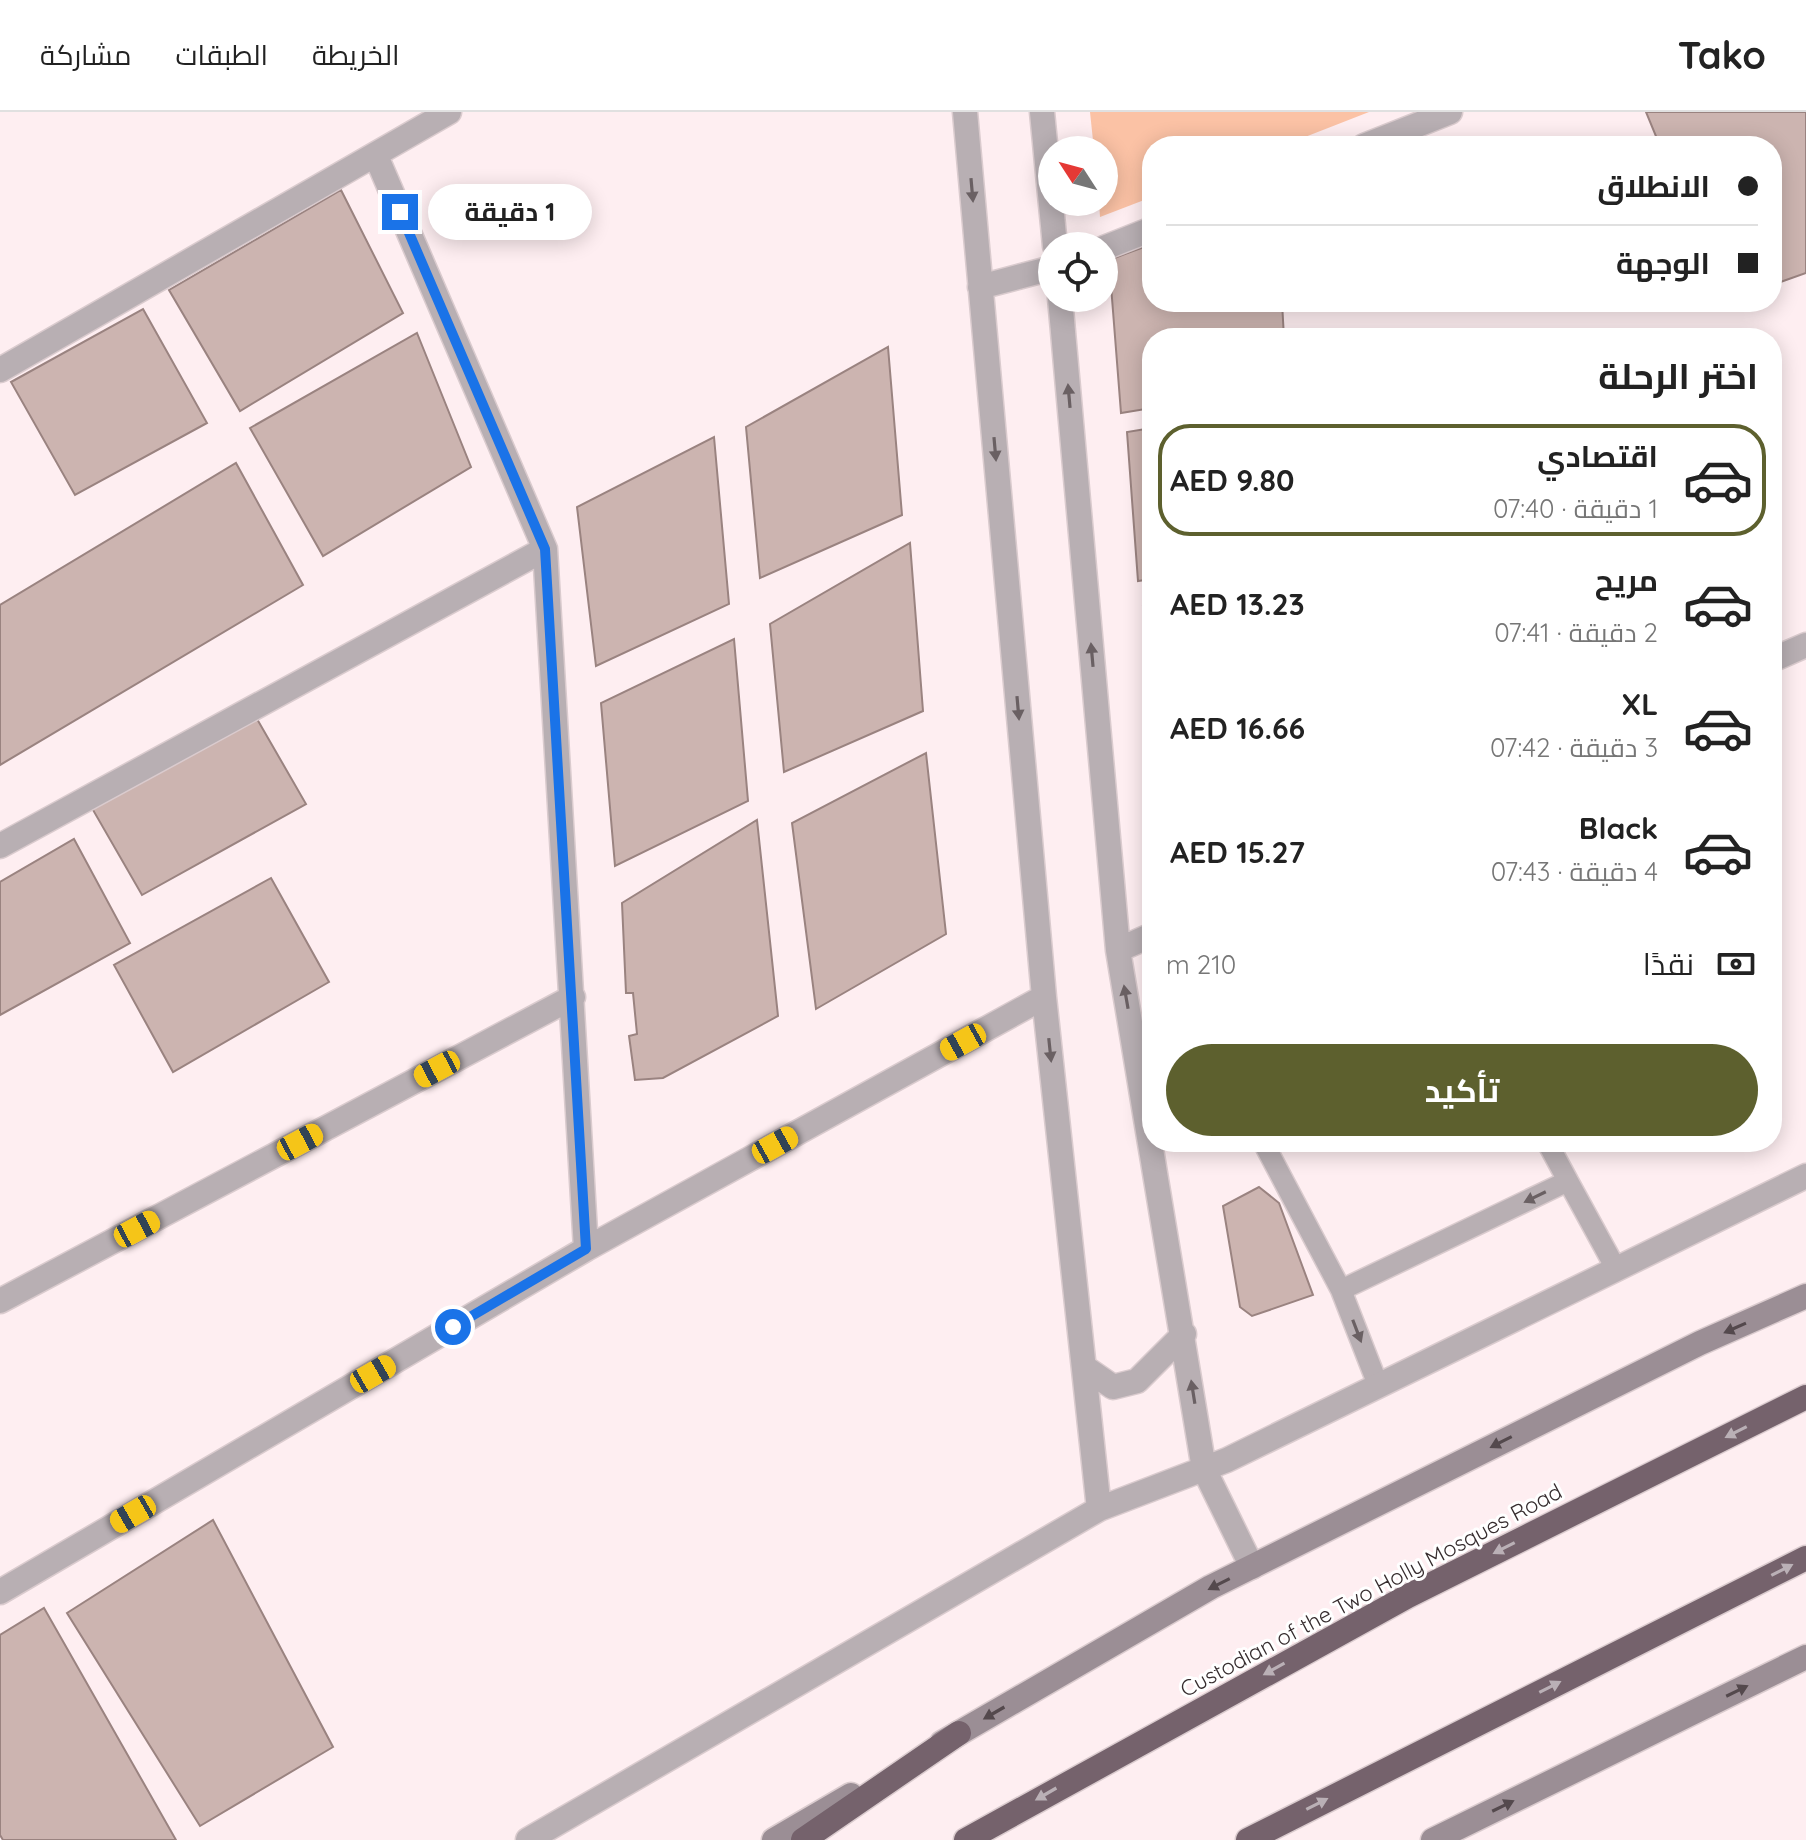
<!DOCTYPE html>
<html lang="ar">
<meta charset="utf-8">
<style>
body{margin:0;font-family:Quicksand,Cairo,sans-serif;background:#f2f2f2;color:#222;direction:rtl;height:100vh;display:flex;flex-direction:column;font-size:30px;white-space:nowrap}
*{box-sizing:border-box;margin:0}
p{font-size:26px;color:#767676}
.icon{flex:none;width:44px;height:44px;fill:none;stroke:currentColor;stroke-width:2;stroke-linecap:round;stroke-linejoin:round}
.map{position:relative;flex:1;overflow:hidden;direction:ltr}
.panel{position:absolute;left:1142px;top:216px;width:640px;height:824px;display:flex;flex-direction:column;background:#fff;border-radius:32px;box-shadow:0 4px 20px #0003;direction:rtl}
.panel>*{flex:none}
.hud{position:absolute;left:1142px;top:24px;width:640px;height:176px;border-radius:32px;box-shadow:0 4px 20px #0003;direction:rtl;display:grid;align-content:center;height:176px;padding:0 24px;background:#fff}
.needle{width:52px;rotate:306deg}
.fabs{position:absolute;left:1038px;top:24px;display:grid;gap:16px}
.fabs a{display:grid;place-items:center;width:80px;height:80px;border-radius:50%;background:#fff;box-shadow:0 4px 20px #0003;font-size:40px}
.end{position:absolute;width:36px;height:36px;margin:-18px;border:10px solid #1a73e8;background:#fff;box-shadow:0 0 0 4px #fff}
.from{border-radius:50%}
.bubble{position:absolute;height:56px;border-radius:28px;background:#fff;box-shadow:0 4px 20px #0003;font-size:26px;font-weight:700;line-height:56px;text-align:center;direction:rtl}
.car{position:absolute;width:24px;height:48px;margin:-24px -12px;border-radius:10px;box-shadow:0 0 6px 2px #0007;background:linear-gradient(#f5c518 24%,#345 0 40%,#f5c518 0 76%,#345 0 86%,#f5c518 0)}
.hud b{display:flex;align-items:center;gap:28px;height:76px;font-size:30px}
.hud b+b{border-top:2px solid #e0e0e0}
.hud i{width:20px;height:20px;background:#222}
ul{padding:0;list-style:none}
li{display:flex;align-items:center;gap:24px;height:112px;margin:0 16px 12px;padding:0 8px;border:4px solid transparent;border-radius:32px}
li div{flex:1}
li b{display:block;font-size:30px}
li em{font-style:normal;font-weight:700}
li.on{border-color:#5d602e}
li>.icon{width:72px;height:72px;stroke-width:1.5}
h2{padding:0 24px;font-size:36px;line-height:96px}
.pay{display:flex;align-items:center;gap:20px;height:88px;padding:0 24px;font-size:30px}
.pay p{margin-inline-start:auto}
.button{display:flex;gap:16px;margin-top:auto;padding:16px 24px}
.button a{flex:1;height:92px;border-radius:48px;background:#5d602e;color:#fff;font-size:32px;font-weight:700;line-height:92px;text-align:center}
header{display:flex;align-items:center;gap:48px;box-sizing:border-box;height:112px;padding:0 40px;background:#fff;border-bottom:2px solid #e0e0e0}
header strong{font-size:38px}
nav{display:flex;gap:44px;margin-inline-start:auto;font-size:28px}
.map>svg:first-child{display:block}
.green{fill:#fbc2a5}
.building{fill:#ccb4b0;stroke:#9a8380;stroke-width:2}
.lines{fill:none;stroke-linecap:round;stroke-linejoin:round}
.lane-casing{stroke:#dacbce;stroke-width:23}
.street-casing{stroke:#dacbce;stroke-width:27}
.secondary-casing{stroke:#dacbce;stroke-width:27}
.highway-casing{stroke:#dacbce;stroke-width:27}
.lane{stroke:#b8afb3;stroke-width:20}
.street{stroke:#b8afb3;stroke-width:24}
.secondary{stroke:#9b8e95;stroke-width:24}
.highway{stroke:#75626c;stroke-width:24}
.oneway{fill:#6a6063}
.oneway2{fill:#54494d}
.oneway3{fill:#bab0b6}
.route{stroke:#1a73e8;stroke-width:10}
.labels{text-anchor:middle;stroke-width:6;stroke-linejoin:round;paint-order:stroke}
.street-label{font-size:22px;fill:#362c2e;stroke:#fff}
</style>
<header>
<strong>Tako</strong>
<nav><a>الخريطة</a><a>الطبقات</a><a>مشاركة</a></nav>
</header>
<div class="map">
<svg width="1806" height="1728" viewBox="0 0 1806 1728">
<rect width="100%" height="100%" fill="#feeef1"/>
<path class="green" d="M1090 0H1369L1282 34H1152V85L1100 105 1099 90H1104V38H1094Z"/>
<path class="building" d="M1646 0H1806V161L1772 173V34H1660Z
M341 78 403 201 240 299 169 178Z
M1152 132V190H1282L1284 226H1152V296L1121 301 1109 148Z
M143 197 207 311 75 383 11 270Z
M417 221 471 355 323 444 250 316Z
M888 235 902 403 760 466 746 315Z
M1152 316V467L1138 469 1127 320Z
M714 325 729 492 596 554 577 395Z
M236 351 303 473 0 653V493Z
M910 431 923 599 784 660 770 512Z
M1152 493V605L1143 494Z
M734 527 748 689 615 754 601 591Z
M253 600 306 692 142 783 89 691Z
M926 641 946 822 816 897 792 711Z
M757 708 778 904 663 966 635 968 629 924 637 922 633 881H626L622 791Z
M74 727 130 831 0 903V770Z
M271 766 329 870 173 960 114 853Z
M1259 1075 1279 1091 1313 1183 1252 1204 1240 1195 1223 1094Z
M213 1408 333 1635 200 1714 67 1501Z
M44 1496 176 1728H3L0 1723V1523Z"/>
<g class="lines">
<g class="lane-casing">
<path id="lane" d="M1263 1030 1341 1178
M1547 1030 1568 1069
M1378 1273 1341 1178 1568 1069 1615 1155"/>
</g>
<g class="street-casing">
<path id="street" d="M965 0 1044 885 1099 1397
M1042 0 1055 134
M1364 34 1450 0
M376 44 545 437 586 1137
M1104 136 1152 117
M980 175 1052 156
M1060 186 1118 838 1204 1357 1252 1455
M0 258 449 0
M1772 548 1806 533
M0 734 545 437
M1118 838 1152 823
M0 1189 573 885
M1084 1255 1113 1275 1137 1269 1184 1222
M0 1480 586 1137 1044 885
M528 1728 1099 1397 1227 1348 1806 1064"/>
</g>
<g class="secondary-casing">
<path id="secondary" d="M942 1631 1211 1475 1700 1231 1806 1184
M774 1728 851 1683
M1433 1728 1806 1545"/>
</g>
<g class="highway-casing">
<path id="highway" d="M803 1728 959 1621
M966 1728 1408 1484 1806 1285
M1248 1728 1806 1446"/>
</g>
<use href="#lane" class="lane"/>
<use href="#street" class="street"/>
<use href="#secondary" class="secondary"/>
<use href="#highway" class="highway"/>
</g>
<defs><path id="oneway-solid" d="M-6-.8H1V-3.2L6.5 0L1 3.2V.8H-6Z" transform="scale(2)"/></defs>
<g class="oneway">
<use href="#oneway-solid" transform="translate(972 78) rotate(85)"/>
<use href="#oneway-solid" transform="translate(1069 284) rotate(-95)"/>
<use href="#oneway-solid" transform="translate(995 337) rotate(85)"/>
<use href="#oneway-solid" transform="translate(1092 543) rotate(-95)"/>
<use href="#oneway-solid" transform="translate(1018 596) rotate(85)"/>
<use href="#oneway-solid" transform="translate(1126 885) rotate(-100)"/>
<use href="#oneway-solid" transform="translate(1050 938) rotate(84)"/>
<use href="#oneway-solid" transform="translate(1535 1085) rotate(154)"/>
<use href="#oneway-solid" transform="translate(1357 1219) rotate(69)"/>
<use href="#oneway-solid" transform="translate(1193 1280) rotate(-99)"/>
</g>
<g class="oneway2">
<use href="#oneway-solid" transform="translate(1735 1216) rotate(156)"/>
<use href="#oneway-solid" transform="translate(1501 1330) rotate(153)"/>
<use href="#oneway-solid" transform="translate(1219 1472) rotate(153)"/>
<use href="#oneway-solid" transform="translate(1737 1579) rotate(-26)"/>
<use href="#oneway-solid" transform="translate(994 1601) rotate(150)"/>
<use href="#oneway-solid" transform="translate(1503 1694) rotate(-26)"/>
</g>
<g class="oneway3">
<use href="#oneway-solid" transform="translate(1736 1320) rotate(153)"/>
<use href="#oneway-solid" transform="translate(1504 1436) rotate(153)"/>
<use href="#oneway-solid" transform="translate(1782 1458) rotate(-27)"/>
<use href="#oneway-solid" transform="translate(1274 1557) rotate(151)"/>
<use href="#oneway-solid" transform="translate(1550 1575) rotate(-27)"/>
<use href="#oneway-solid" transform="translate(1046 1682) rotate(150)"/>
<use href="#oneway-solid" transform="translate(1317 1692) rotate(-27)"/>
</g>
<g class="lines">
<path class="route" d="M400 100 545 437 586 1137 453 1215"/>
</g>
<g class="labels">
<g class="street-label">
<text transform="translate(1371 1478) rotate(-28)" y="8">Custodian of the Two Holly Mosques Road</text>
</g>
</g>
</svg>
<div class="fabs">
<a><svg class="needle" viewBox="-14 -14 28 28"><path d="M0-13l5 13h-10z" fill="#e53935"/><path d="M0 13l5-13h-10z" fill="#767676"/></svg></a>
<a><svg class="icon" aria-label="locate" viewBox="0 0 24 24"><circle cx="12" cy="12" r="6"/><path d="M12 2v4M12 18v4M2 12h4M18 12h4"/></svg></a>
</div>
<i class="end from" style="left:453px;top:1215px"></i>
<i class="end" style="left:400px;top:100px"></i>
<div class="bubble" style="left:428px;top:72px;width:164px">1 دقيقة</div>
<i class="car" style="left:963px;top:930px;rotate:241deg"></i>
<i class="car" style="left:437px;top:957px;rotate:242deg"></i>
<i class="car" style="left:300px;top:1030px;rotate:62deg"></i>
<i class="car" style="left:775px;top:1033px;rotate:61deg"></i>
<i class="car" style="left:137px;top:1117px;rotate:62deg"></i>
<i class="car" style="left:373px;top:1262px;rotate:60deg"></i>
<i class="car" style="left:133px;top:1402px;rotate:240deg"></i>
<div class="hud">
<b><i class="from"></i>الانطلاق</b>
<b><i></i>الوجهة</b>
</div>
<section class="panel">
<h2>اختر الرحلة</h2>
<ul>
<li class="on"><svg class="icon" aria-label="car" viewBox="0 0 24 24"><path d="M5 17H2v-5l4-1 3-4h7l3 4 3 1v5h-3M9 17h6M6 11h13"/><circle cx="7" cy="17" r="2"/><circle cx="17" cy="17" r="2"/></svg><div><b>اقتصادي</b><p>1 دقيقة · 07:40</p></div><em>AED 9.80</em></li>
<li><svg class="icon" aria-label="car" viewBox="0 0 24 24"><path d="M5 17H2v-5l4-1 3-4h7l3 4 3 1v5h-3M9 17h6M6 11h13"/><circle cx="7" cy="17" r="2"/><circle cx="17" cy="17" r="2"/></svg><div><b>مريح</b><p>2 دقيقة · 07:41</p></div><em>AED 13.23</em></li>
<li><svg class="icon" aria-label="car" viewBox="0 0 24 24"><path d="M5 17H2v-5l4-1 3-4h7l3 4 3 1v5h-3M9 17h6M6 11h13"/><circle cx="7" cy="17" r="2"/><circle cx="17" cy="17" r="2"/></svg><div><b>XL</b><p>3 دقيقة · 07:42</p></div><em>AED 16.66</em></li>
<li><svg class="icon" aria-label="car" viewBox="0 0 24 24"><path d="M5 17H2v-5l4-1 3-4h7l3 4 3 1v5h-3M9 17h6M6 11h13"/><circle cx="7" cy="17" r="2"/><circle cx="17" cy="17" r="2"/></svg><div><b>Black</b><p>4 دقيقة · 07:43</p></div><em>AED 15.27</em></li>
</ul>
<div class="pay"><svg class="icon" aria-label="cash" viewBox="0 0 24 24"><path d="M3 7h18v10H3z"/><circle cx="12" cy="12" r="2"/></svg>نقدًا<p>210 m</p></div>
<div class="button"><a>تأكيد</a></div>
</section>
</div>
